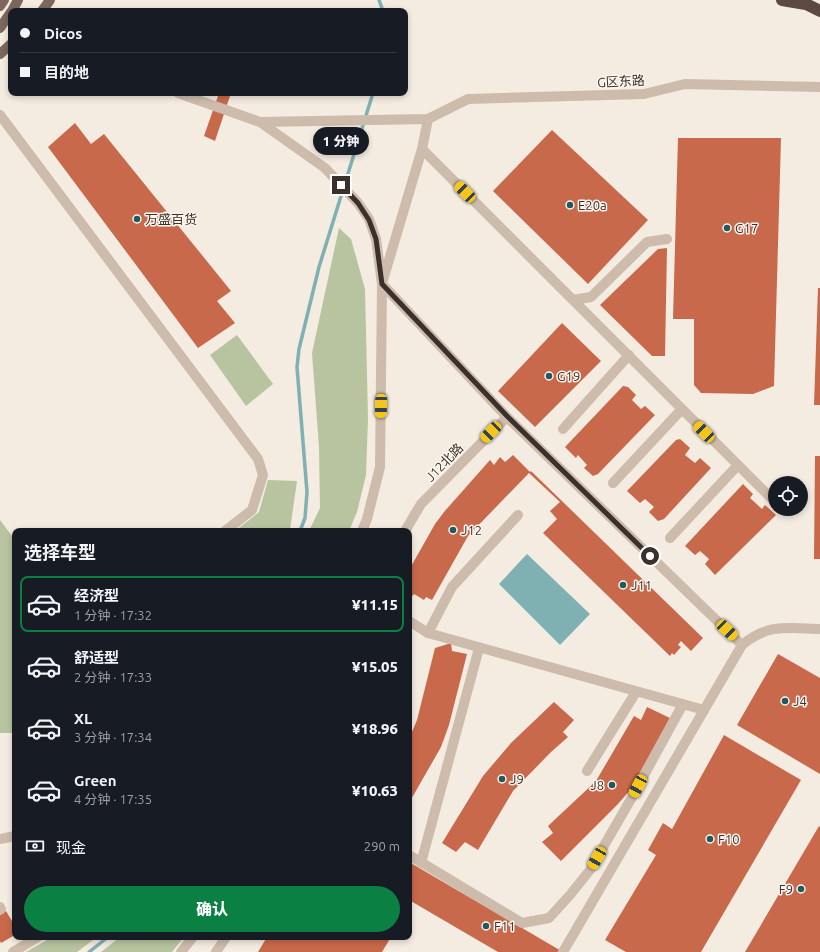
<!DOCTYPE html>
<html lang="zh">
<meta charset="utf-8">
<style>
body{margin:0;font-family:Ubuntu,"Noto Sans SC",sans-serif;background:#20242c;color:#f1f3f6;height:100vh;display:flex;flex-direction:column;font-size:15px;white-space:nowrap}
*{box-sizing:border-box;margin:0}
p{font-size:13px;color:#9ea1a6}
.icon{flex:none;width:22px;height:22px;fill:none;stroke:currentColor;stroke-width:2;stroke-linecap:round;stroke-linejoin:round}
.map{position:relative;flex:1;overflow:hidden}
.side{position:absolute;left:12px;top:528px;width:400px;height:412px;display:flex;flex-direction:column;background:#171b24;border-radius:8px;box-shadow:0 2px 6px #0003}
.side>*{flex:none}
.top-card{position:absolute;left:8px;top:8px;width:400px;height:88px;border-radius:8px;box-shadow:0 2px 6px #0003;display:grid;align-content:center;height:88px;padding:0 12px;background:#171b24}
.fabs{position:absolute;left:768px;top:476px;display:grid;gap:8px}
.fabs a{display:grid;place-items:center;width:40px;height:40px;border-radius:50%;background:#171b24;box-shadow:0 2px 6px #0003;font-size:20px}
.end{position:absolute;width:18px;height:18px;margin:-9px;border:5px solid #3b302b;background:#fff;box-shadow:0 0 0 2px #fff}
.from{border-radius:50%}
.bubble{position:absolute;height:28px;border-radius:14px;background:#171b24;box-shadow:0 2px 6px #0003;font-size:13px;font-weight:800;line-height:28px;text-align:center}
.car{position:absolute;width:12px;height:24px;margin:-12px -6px;border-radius:5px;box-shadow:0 0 3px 1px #0007;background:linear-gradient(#f5c518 24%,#345 0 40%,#f5c518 0 76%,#345 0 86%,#f5c518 0)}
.top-card b{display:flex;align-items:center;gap:14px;height:38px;font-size:15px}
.top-card b+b{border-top:1px solid #363941}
.top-card i{width:10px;height:10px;background:#f1f3f6}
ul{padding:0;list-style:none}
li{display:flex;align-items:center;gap:12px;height:56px;margin:0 8px 6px;padding:0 4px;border:2px solid transparent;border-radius:8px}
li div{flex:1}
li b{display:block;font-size:15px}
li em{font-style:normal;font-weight:800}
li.active{border-color:#0b8043}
li>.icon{width:36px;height:36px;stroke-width:1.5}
h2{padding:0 12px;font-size:18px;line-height:48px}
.pay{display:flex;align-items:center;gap:10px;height:44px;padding:0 12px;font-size:15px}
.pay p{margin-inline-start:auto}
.button{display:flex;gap:8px;margin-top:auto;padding:8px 12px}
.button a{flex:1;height:46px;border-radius:24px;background:#0b8043;color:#fff;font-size:16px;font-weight:800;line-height:46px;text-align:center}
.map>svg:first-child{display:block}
.green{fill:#b8c4a0}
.water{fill:#7fb0b2}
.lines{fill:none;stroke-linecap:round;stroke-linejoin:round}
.stream{stroke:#7fb0b2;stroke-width:3.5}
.building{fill:#c8694b}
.minor{stroke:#cdbbac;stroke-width:10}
.tertiary{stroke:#cdbbac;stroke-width:10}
.primary{stroke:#7d675c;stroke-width:10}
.motorway{stroke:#5c4a42;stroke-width:12}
.route{stroke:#3b302b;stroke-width:5}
.poi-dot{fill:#1f5a5e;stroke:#fbf5ee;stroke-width:1.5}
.labels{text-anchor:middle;stroke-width:3;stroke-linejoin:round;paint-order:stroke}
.street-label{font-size:13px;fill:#3b302b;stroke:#fbf5ee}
.poi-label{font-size:13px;fill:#3b302b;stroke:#fbf5ee;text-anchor:start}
</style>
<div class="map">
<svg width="820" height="952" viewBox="0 0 820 952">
<rect width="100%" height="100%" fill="#f4ebe1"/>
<path class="green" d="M339 228 351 239 365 289 368 418 366 475 357 512 349 531H309L320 508 319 447 312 353Z
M237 335 273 384 246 406 210 355Z
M268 480 297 481 290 530 289 531H235L259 512Z
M0 520 15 540V733H0Z
M52 937H97L77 952H26Z
M120 937H184L172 952H101Z"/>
<path class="water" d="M527 554 590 614 560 645 499 584Z"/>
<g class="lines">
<path class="stream" d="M379 0 383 11
M300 531 305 518 307 492 297 367 299 349 319 267 373 93
M89 952 108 937"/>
</g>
<path class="building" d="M219 93H231L215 141 204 136Z
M75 123 91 144 104 134 231 291 217 301 235 323 198 348 48 147Z
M552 130 648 220 588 284 493 191Z
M678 138H781L774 386 753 394 701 393 694 385V319H673Z
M667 248 665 356H652L600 305 658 249Z
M818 288H820V405H814Z
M562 323 601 361 535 427 498 391Z
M623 386 628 387 636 395 632 400 641 409 645 406 655 415 598 474 593 476 584 468 587 465 578 455 576 458 565 447Z
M680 439 690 448 685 455 695 463 700 458 711 468 664 519 658 521 649 512 654 507 645 499 640 503 627 491 676 440Z
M513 455 530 472 531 471 703 638 691 651 681 641 678 645 681 647 674 655 672 653 670 656 543 533 557 519 550 511 560 502 529 473 468 536 432 600 426 597 424 600 414 594 410 599H409V570L435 524 444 512 490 460 494 465 500 457 505 462Z
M815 456H820V559H814Z
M743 484 753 494 750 498 762 509 765 505 776 515 715 575 705 564 709 559 700 551 695 555 685 546Z
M451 643 452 651 467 654 449 725 441 747 409 803V739L417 720 435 648Z
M778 654 820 678V774L737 725Z
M554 702 574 720 563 732 568 737 551 752 513 791 478 850 465 842 456 852 442 843 483 776 511 743Z
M647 707 670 718 631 789 618 804 561 861 542 842 553 833 548 826 596 781 634 716 641 720Z
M724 735 801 780 701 952H626L605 940 656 855 648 850 663 823 672 829Z
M819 826 820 827V952H745Z
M409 862 563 952H498L409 900Z
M6 911 15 926V935L1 943 0 941V915Z
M267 937H391L382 952H258Z"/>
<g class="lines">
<path class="minor" d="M0 115 258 459 263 475 252 510 225 531
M422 149 775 502
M573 300 591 297 647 242 667 239
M563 429 629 355
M613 483 682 409
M518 515 452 587 428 633 704 710
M670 538 738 465
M587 771 636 692
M0 839 15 836
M409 855 522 923 549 918 570 895 590 870 631 799 683 704
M421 863 479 648
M0 907 1 909 0 910
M13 952 38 937"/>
<path class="tertiary" d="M178 93 260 122 325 168 358 203 369 219 376 239 382 284 380 467 367 519 362 531
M260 122 428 119 468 99 644 94 685 84 820 87
M383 280 422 149 428 119
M382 284 507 417 742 645
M405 531 421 504 507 417
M409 621 428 633
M181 952 193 937
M216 952 226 937
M563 952 742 645C768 623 788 628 820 629"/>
<path class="primary" d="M0 6 4 0
M12 11 18 0
M42 11 50 0
M0 28 11 12
M0 54 11 44"/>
<path class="motorway" d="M782 0 806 4 820 11"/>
</g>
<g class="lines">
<path class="route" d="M341 185 358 203 369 220 376 239 382 284 507 416 650 556"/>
</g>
<g class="poi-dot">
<circle cx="570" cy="205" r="4"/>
<circle cx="137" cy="219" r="4"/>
<circle cx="727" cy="228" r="4"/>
<circle cx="549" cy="376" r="4"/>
<circle cx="453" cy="530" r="4"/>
<circle cx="623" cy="585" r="4"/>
<circle cx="785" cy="701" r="4"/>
<circle cx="502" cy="779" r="4"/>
<circle cx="612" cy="785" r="4"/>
<circle cx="710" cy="839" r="4"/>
<circle cx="801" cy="889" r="4"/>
<circle cx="486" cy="926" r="4"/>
</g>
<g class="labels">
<g class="street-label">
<text transform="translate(621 81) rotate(-3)" y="5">G区东路</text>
<text transform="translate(444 462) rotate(-46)" y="5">J12北路</text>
</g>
<g class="poi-label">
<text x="578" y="210">E20a</text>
<text x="145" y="224">万盛百货</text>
<text x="735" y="233">G17</text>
<text x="557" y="381">G19</text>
<text x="461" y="535">J12</text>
<text x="631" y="590">J11</text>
<text x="793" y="706">J4</text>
<text x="510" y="784">J9</text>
<text x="604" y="790" text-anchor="end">J8</text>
<text x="718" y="844">F10</text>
<text x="793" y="894" text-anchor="end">F9</text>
<text x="494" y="931">F11</text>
</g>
</g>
</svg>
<div class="fabs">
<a><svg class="icon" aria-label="locate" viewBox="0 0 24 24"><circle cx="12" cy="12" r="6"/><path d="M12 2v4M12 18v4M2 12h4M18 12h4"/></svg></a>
</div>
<i class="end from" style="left:650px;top:556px"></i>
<i class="end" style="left:341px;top:185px"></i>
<div class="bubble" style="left:313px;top:127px;width:56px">1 分钟</div>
<i class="car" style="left:465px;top:192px;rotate:315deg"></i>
<i class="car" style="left:381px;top:406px;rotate:181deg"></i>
<i class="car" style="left:491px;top:432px;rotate:224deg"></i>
<i class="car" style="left:704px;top:432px;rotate:315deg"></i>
<i class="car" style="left:727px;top:630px;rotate:134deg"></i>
<i class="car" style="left:638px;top:786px;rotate:208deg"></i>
<i class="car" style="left:597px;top:858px;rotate:210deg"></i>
<div class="top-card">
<b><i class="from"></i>Dicos</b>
<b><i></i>目的地</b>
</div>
<section class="side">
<h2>选择车型</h2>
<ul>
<li class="active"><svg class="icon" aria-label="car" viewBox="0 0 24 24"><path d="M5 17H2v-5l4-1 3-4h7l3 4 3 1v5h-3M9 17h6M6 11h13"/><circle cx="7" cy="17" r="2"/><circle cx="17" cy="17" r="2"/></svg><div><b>经济型</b><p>1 分钟 · 17:32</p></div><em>¥11.15</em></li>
<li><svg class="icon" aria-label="car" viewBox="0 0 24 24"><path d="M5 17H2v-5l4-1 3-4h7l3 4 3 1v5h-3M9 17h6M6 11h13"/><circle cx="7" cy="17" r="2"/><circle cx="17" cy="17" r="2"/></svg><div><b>舒适型</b><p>2 分钟 · 17:33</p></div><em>¥15.05</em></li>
<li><svg class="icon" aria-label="car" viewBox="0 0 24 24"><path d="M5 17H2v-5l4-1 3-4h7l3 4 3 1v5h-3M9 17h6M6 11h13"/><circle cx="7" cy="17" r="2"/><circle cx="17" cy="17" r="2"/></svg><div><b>XL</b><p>3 分钟 · 17:34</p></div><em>¥18.96</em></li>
<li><svg class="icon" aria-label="car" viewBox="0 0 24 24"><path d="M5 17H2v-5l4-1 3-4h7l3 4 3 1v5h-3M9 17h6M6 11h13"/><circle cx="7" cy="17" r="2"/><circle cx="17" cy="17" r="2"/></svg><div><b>Green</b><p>4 分钟 · 17:35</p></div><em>¥10.63</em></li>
</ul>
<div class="pay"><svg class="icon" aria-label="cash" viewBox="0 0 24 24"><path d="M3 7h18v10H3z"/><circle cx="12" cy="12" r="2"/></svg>现金<p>290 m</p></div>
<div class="button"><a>确认</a></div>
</section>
</div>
